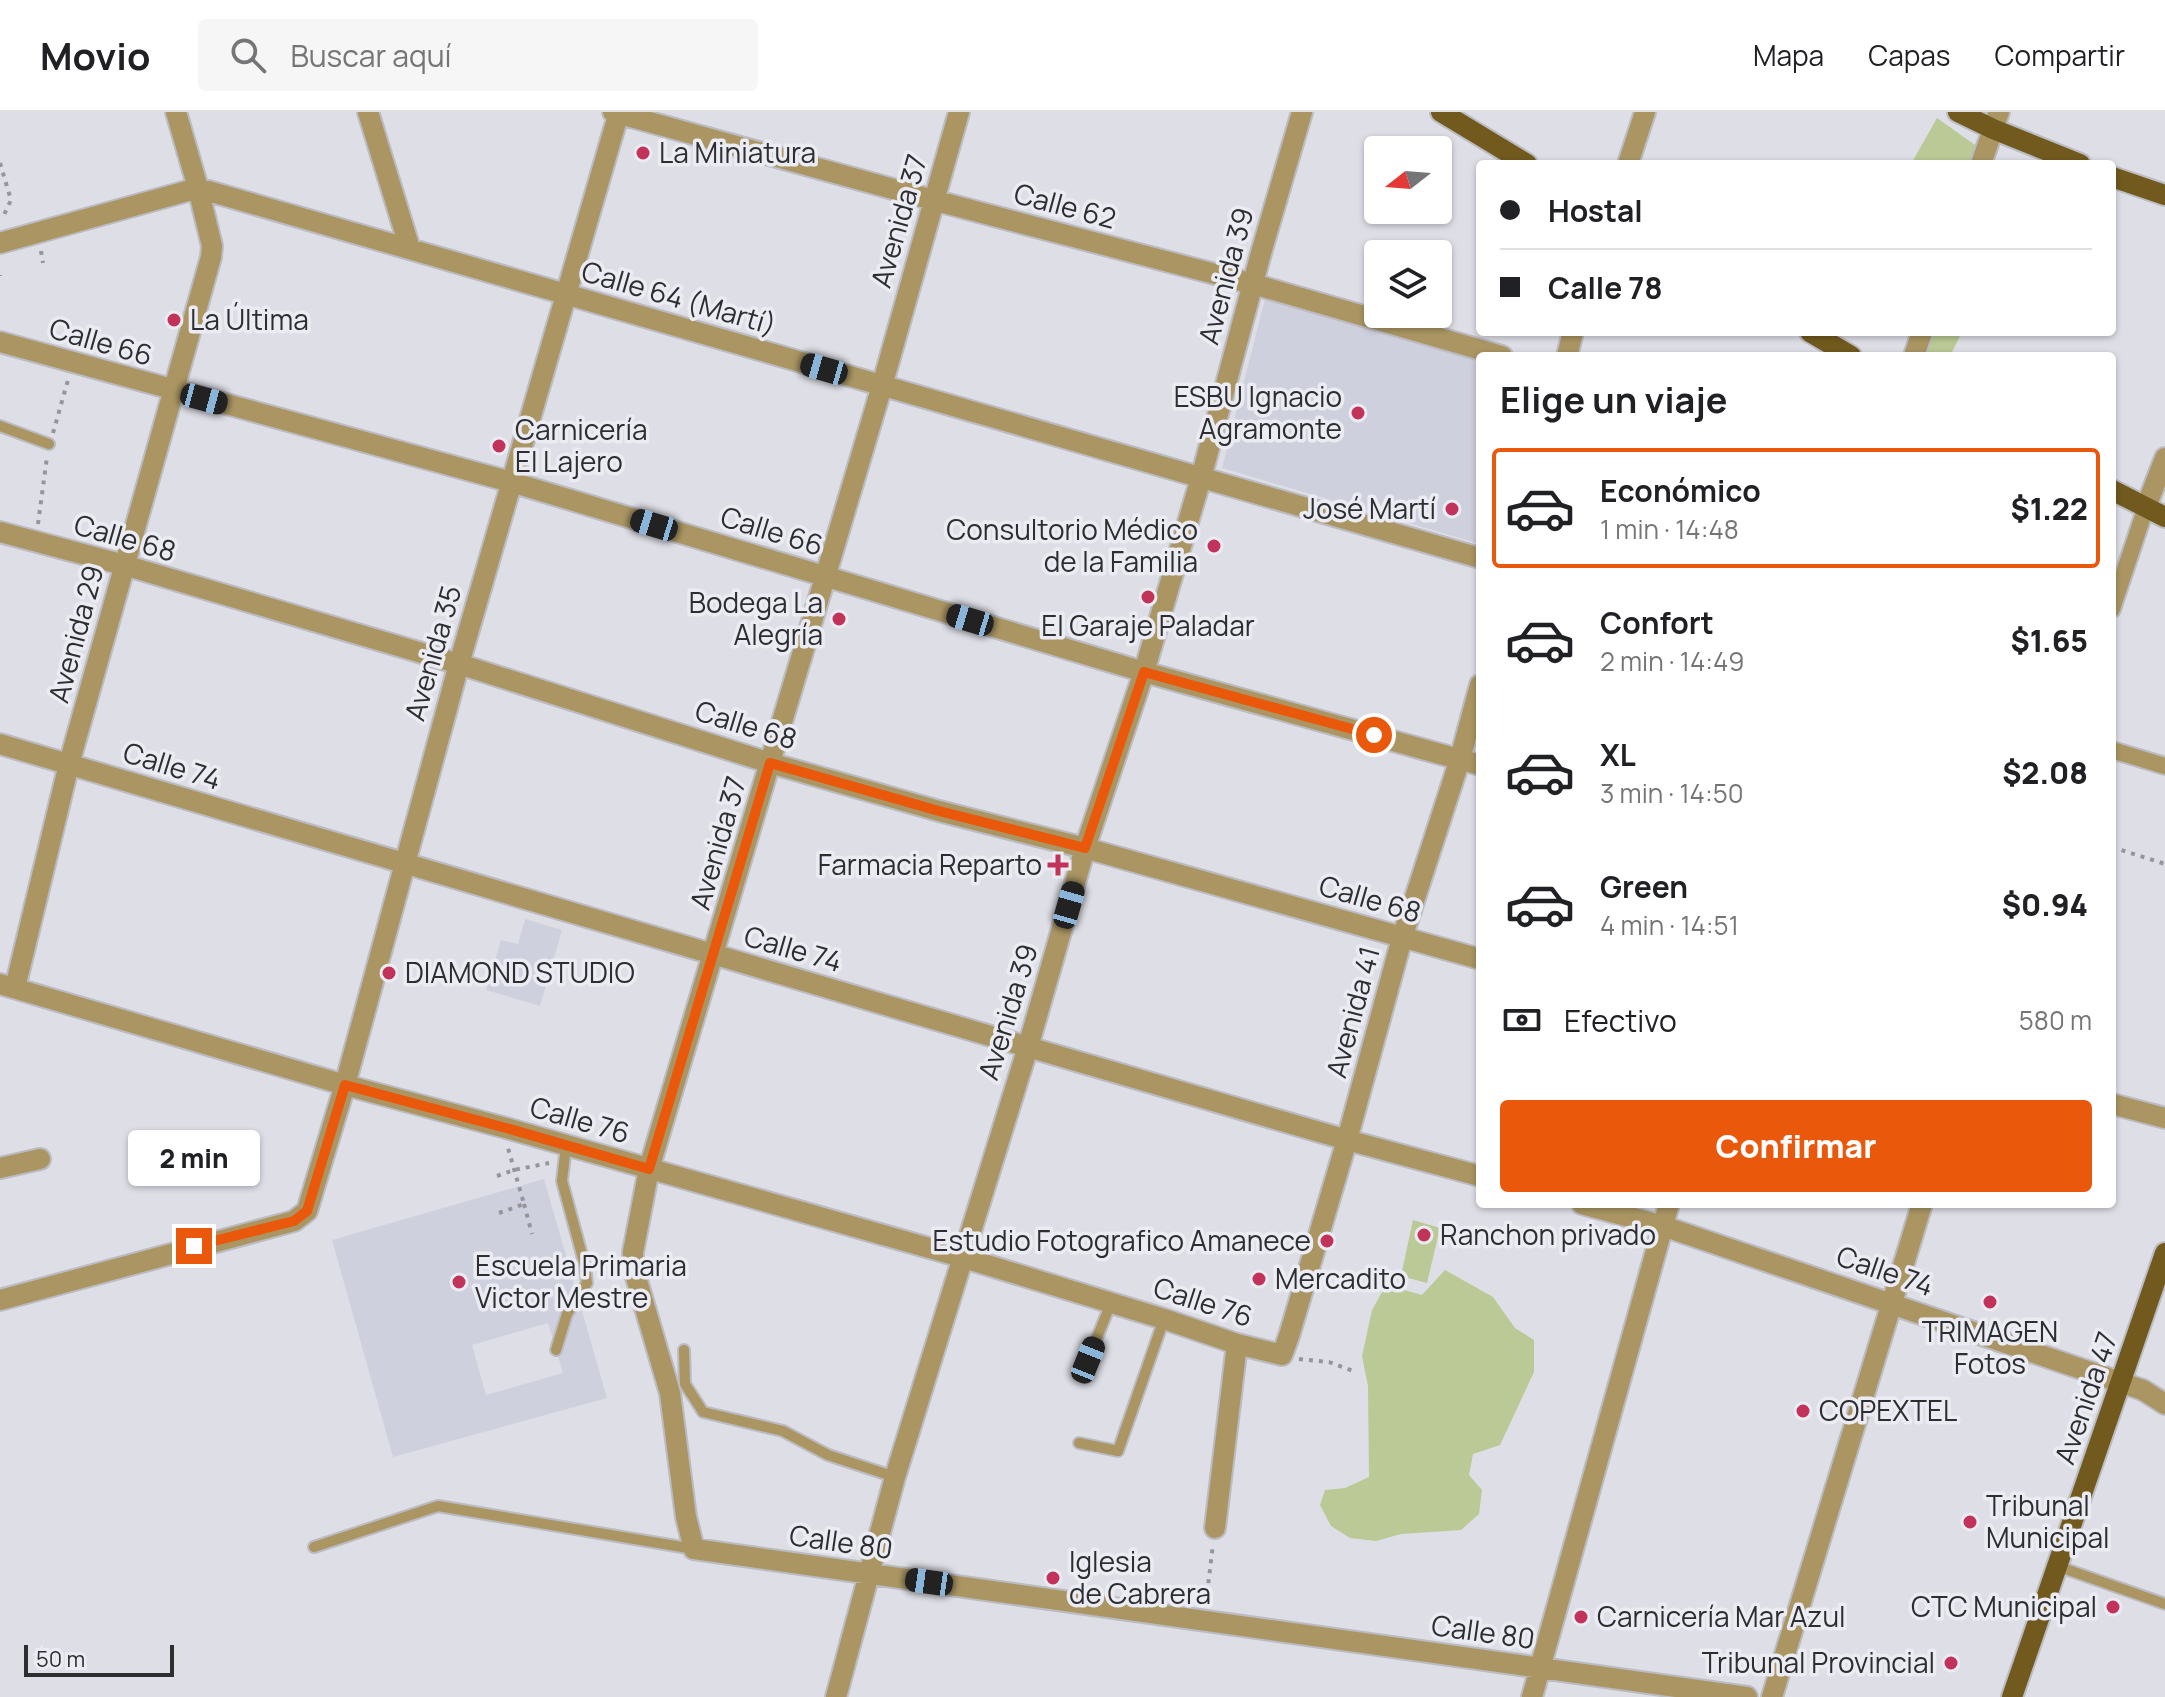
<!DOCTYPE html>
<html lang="es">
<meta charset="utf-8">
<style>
body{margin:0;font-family:Manrope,sans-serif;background:#f6f6f6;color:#202124;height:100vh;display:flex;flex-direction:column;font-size:30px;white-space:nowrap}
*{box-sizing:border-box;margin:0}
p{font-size:26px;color:#757577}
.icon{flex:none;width:44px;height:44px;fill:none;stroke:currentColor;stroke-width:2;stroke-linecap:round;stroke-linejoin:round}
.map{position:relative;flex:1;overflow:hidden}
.side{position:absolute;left:1476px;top:240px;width:640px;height:856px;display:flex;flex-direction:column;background:#fff;border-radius:8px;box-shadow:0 2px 6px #0004}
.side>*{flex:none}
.guide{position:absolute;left:1476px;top:48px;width:640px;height:176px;border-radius:8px;box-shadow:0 2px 6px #0004;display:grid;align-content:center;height:176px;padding:0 24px;background:#fff}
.needle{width:52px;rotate:253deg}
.controls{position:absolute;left:1364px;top:24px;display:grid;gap:16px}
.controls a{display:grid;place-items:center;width:88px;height:88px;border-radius:8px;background:#fff;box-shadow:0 2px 6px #0004;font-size:40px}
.scale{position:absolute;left:24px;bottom:20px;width:150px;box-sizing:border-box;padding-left:8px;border:4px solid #2e2e31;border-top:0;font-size:22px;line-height:28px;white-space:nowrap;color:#2e2e31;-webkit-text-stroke:6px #ebecf3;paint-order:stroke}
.end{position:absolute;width:36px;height:36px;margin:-18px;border:10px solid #ea580c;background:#fff;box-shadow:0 0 0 4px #fff}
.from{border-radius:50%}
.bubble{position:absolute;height:56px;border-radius:8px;background:#fff;box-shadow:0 2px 6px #0004;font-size:26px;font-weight:800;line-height:56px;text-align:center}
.car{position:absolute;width:24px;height:48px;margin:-24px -12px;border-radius:10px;box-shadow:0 0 6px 2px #0007;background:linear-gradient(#222 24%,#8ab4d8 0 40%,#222 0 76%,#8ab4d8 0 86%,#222 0)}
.guide b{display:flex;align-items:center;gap:28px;height:76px;font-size:30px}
.guide b+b{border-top:2px solid #e0e0e0}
.guide i{width:20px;height:20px;background:#202124}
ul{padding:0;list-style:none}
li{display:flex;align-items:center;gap:24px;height:120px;margin:0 16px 12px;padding:0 8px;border:4px solid transparent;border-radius:8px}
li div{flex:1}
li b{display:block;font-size:30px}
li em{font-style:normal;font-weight:800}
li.on{border-color:#ea580c}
li>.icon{width:72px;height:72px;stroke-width:1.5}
h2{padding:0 24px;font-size:36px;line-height:96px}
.pay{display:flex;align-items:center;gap:20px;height:88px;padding:0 24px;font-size:30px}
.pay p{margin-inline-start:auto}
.primary-button{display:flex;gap:16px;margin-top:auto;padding:16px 24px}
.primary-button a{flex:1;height:92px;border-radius:8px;background:#ea580c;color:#fff;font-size:32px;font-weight:800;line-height:92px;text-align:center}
header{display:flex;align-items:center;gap:48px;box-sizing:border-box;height:112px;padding:0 40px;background:#fff;border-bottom:2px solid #e0e0e0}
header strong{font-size:38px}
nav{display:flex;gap:44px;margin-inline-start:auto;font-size:28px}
.search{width:560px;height:72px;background:#f6f6f6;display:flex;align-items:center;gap:20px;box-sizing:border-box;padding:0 28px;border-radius:8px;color:#757577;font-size:30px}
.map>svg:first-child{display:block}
.built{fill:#cfd0dd;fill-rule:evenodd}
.green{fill:#bac995}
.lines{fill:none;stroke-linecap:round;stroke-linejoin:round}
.service-casing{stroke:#bbbbc2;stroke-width:14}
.pedestrian-casing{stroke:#bbbbc2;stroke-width:20}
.minor-casing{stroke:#bbbbc2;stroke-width:24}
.primary-casing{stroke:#bbbbc2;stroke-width:24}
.path{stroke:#95959b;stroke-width:4;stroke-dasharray:4 6;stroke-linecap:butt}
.service{stroke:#ab9663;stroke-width:10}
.pedestrian{stroke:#ab9663;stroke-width:16}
.minor{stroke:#ab9663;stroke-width:20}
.primary{stroke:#725a1e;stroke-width:20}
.route{stroke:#ea580c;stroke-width:10}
.poi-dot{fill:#c23359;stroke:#ebecf3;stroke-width:3}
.labels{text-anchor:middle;stroke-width:7;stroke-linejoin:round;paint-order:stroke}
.poi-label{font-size:28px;fill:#2e2e31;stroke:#ebecf3;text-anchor:start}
.street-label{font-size:28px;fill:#2e2e31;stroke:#ebecf3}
</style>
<header>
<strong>Movio</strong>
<div class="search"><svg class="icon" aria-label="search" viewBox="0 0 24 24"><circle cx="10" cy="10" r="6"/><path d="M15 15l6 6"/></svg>Buscar aquí</div>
<nav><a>Mapa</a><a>Capas</a><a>Compartir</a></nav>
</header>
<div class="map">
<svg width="2165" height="1585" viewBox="0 0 2165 1585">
<rect width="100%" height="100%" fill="#dedee6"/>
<path class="built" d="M1265 187 1480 247V432L1222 356Z
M525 807 562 818 540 894 486 878 501 828 518 832Z
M544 1067 607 1286 393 1345 332 1128ZM548 1211 563 1261 486 1283 472 1233Z"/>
<path class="green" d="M1937 6 1975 33 1977 36 1972 52H1911Z
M1934 220H1962L1950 244H1925Z
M1413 1108 1440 1116 1427 1171 1401 1164Z
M1445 1158 1493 1185 1515 1216 1534 1228V1260L1500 1333 1473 1342 1469 1363 1482 1378 1479 1402 1461 1418 1401 1422 1376 1429 1350 1426 1331 1414 1320 1393 1325 1378 1345 1376 1369 1365 1368 1274 1362 1244 1372 1198 1386 1173 1422 1183Z"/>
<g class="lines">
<g class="service-casing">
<path id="service" d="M0 314 49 332
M556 1238 567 1202 587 1171 585 1154 562 1069 566 1034
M684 1238 685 1272 703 1300 783 1319 828 1343 895 1365
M1088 1248 1111 1191
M1079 1331 1118 1339 1164 1207
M314 1435 438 1394 694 1437
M2057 1454 2165 1492"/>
</g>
<g class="pedestrian-casing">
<path id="pedestrian" d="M2112 497 2146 395
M2112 638 2165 654"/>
</g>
<g class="minor-casing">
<path id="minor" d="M368 0 410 137
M613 0 933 88 1253 172 1502 244
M959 0 882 274 649 1057 633 1140V1155L670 1281 686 1405 694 1437 1747 1585
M1628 52 1645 0
M1981 52 1999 0
M0 131 198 76 1480 446
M0 230 511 370 1144 560 1480 653
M1567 244 1573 220
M1914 244 1922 220
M2146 395 2165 346
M0 420 124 453 459 552 770 651 939 699 1085 736 1480 847
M0 632 1028 935 1347 1028 1480 1064
M0 872 345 973 506 1016 961 1145 1164 1207 1237 1232 1282 1243 1289 1224 1347 1028 1402 826 1460 647 1480 573
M15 876 69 652 211 145 212 134 198 76 176 0
M2112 992 2165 1006
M0 1056 40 1047
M1582 1092 1663 1114 2143 1278 2165 1292
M0 1188 294 1109 307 1099 345 973 459 552 619 0
M1215 1416 1237 1232
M836 1585 895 1365 1028 935 1085 736 1144 560 1201 366 1261 141 1302 0
M1532 1585 1669 1092
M1772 1585 1922 1092"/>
</g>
<g class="primary-casing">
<path id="primary" d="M1441 0 1527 52
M1958 0 1993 17 2080 52
M2112 65 2165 83
M1810 220 1851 244
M2112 378 2165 405
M2012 1585 2165 1141"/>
</g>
<path class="path" d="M0 51 11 88 2 107
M41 139 43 151
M0 163V164
M53 321 68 268
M38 412 47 345
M2112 735 2165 752
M497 1064 514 1058 549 1051
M524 1092 532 1122
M499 1101 524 1092 508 1036
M1299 1247 1329 1250 1353 1259
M1206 1491 1213 1432"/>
<use href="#service" class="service"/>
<use href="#pedestrian" class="pedestrian"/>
<use href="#minor" class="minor"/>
<use href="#primary" class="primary"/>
</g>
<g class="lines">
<path class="route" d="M194 1134 294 1109 307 1099 345 973 506 1016 649 1057 770 651 939 699 1085 736 1144 560 1374 623"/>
</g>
<g class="poi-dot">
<circle cx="643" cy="41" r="8"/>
<circle cx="174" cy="208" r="8"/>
<circle cx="1358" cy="301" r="8"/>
<circle cx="499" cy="334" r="8"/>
<circle cx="1452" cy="397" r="8"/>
<circle cx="1214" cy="434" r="8"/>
<circle cx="1148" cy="485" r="8"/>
<circle cx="839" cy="507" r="8"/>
<path d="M1054 741h8v8h8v8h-8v8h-8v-8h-8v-8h8z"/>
<circle cx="389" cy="861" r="8"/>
<circle cx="1424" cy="1123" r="8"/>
<circle cx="1327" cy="1129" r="8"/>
<circle cx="1259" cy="1167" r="8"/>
<circle cx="459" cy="1170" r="8"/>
<circle cx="1990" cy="1190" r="8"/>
<circle cx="1803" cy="1299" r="8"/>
<circle cx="1970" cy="1410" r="8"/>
<circle cx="1053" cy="1466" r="8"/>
<circle cx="2113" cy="1495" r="8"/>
<circle cx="1581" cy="1505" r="8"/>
<circle cx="1951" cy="1551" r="8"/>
</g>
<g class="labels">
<g class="poi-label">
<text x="659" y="51">La Miniatura</text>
<text x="190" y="218">La Última</text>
<text x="1342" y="295" text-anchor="end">ESBU Ignacio<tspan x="1342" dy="32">Agramonte</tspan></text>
<text x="515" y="328">Carnicería<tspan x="515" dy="32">El Lajero</tspan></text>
<text x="1436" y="407" text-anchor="end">José Martí</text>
<text x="1198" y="428" text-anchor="end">Consultorio Médico<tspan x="1198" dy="32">de la Familia</tspan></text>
<text x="823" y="501" text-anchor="end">Bodega La<tspan x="823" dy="32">Alegría</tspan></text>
<text x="1148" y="524" text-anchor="middle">El Garaje Paladar</text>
<text x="1042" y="763" text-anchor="end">Farmacia Reparto</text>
<text x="405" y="871">DIAMOND STUDIO</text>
<text x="1440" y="1133">Ranchon privado</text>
<text x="1311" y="1139" text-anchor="end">Estudio Fotografico Amanece</text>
<text x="475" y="1164">Escuela Primaria<tspan x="475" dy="32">Victor Mestre</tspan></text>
<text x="1275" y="1177">Mercadito</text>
<text x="1990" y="1230" text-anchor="middle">TRIMAGEN<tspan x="1990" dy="32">Fotos</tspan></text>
<text x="1819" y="1309">COPEXTEL</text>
<text x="1986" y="1404">Tribunal<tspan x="1986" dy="32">Municipal</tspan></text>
<text x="1069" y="1460">Iglesia<tspan x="1069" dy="32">de Cabrera</tspan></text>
<text x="2097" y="1505" text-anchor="end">CTC Municipal</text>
<text x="1597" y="1515">Carnicería Mar Azul</text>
<text x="1935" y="1561" text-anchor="end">Tribunal Provincial</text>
</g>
<g class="street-label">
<text transform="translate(1065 94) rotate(15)" y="10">Calle 62</text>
<text transform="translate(899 109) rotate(-74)" y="10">Avenida 37</text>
<text transform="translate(1226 164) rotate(-75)" y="10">Avenida 39</text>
<text transform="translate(679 186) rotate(16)" y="10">Calle 64 (Martí)</text>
<text transform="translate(101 230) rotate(16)" y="10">Calle 66</text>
<text transform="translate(772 419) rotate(17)" y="10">Calle 66</text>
<text transform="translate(125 426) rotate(16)" y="10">Calle 68</text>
<text transform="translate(76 522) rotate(-75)" y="10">Avenida 29</text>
<text transform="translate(433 541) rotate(-74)" y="10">Avenida 35</text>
<text transform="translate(746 613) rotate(17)" y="10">Calle 68</text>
<text transform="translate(172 654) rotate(17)" y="10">Calle 74</text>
<text transform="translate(718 731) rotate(-74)" y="10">Avenida 37</text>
<text transform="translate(1370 787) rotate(16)" y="10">Calle 68</text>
<text transform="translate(793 837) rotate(16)" y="10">Calle 74</text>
<text transform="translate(1008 900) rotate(-73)" y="10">Avenida 39</text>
<text transform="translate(1353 900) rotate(-75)" y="10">Avenida 41</text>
<text transform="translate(580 1008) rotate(16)" y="10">Calle 76</text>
<text transform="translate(1885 1159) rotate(19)" y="10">Calle 74</text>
<text transform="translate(1203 1190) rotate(18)" y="10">Calle 76</text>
<text transform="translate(2086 1286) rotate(-71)" y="10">Avenida 47</text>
<text transform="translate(841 1430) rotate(8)" y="10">Calle 80</text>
<text transform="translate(1483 1520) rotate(8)" y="10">Calle 80</text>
</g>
</g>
</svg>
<div class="controls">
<a><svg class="needle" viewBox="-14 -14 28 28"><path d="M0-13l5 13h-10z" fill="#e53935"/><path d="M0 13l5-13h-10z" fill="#757577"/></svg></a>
<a><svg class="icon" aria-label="layers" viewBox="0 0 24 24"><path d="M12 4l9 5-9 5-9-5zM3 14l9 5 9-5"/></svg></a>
</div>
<div class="scale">50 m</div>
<i class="end from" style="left:1374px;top:623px"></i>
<i class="end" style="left:194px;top:1134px"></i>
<div class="bubble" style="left:128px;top:1018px;width:132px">2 min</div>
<i class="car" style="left:824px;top:257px;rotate:286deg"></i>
<i class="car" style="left:204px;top:287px;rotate:105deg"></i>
<i class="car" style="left:654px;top:413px;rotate:287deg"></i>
<i class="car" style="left:970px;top:508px;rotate:287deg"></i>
<i class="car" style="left:1069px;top:793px;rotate:16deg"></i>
<i class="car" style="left:1088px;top:1248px;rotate:22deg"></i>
<i class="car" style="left:929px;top:1470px;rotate:278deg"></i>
<div class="guide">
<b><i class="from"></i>Hostal</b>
<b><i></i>Calle 78</b>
</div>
<section class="side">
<h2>Elige un viaje</h2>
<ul>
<li class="on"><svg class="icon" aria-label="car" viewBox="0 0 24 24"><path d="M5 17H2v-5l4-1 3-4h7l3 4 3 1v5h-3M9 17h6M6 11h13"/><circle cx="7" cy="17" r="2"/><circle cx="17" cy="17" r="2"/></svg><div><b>Económico</b><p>1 min · 14:48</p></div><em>$1.22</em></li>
<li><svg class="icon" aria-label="car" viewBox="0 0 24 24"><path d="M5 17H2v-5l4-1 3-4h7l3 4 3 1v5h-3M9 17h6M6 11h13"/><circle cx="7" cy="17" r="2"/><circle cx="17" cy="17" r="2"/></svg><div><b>Confort</b><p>2 min · 14:49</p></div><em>$1.65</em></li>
<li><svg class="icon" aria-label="car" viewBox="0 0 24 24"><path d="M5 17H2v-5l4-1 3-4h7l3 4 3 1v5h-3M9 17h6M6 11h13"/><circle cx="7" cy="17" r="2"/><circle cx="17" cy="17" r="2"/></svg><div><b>XL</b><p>3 min · 14:50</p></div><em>$2.08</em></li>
<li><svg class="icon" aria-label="car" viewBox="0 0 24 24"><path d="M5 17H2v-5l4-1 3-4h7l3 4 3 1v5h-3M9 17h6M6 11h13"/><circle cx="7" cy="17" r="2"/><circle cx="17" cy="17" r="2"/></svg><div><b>Green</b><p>4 min · 14:51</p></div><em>$0.94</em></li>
</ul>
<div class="pay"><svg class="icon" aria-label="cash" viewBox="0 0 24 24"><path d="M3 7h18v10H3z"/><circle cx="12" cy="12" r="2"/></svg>Efectivo<p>580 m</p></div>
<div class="primary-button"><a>Confirmar</a></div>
</section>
</div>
